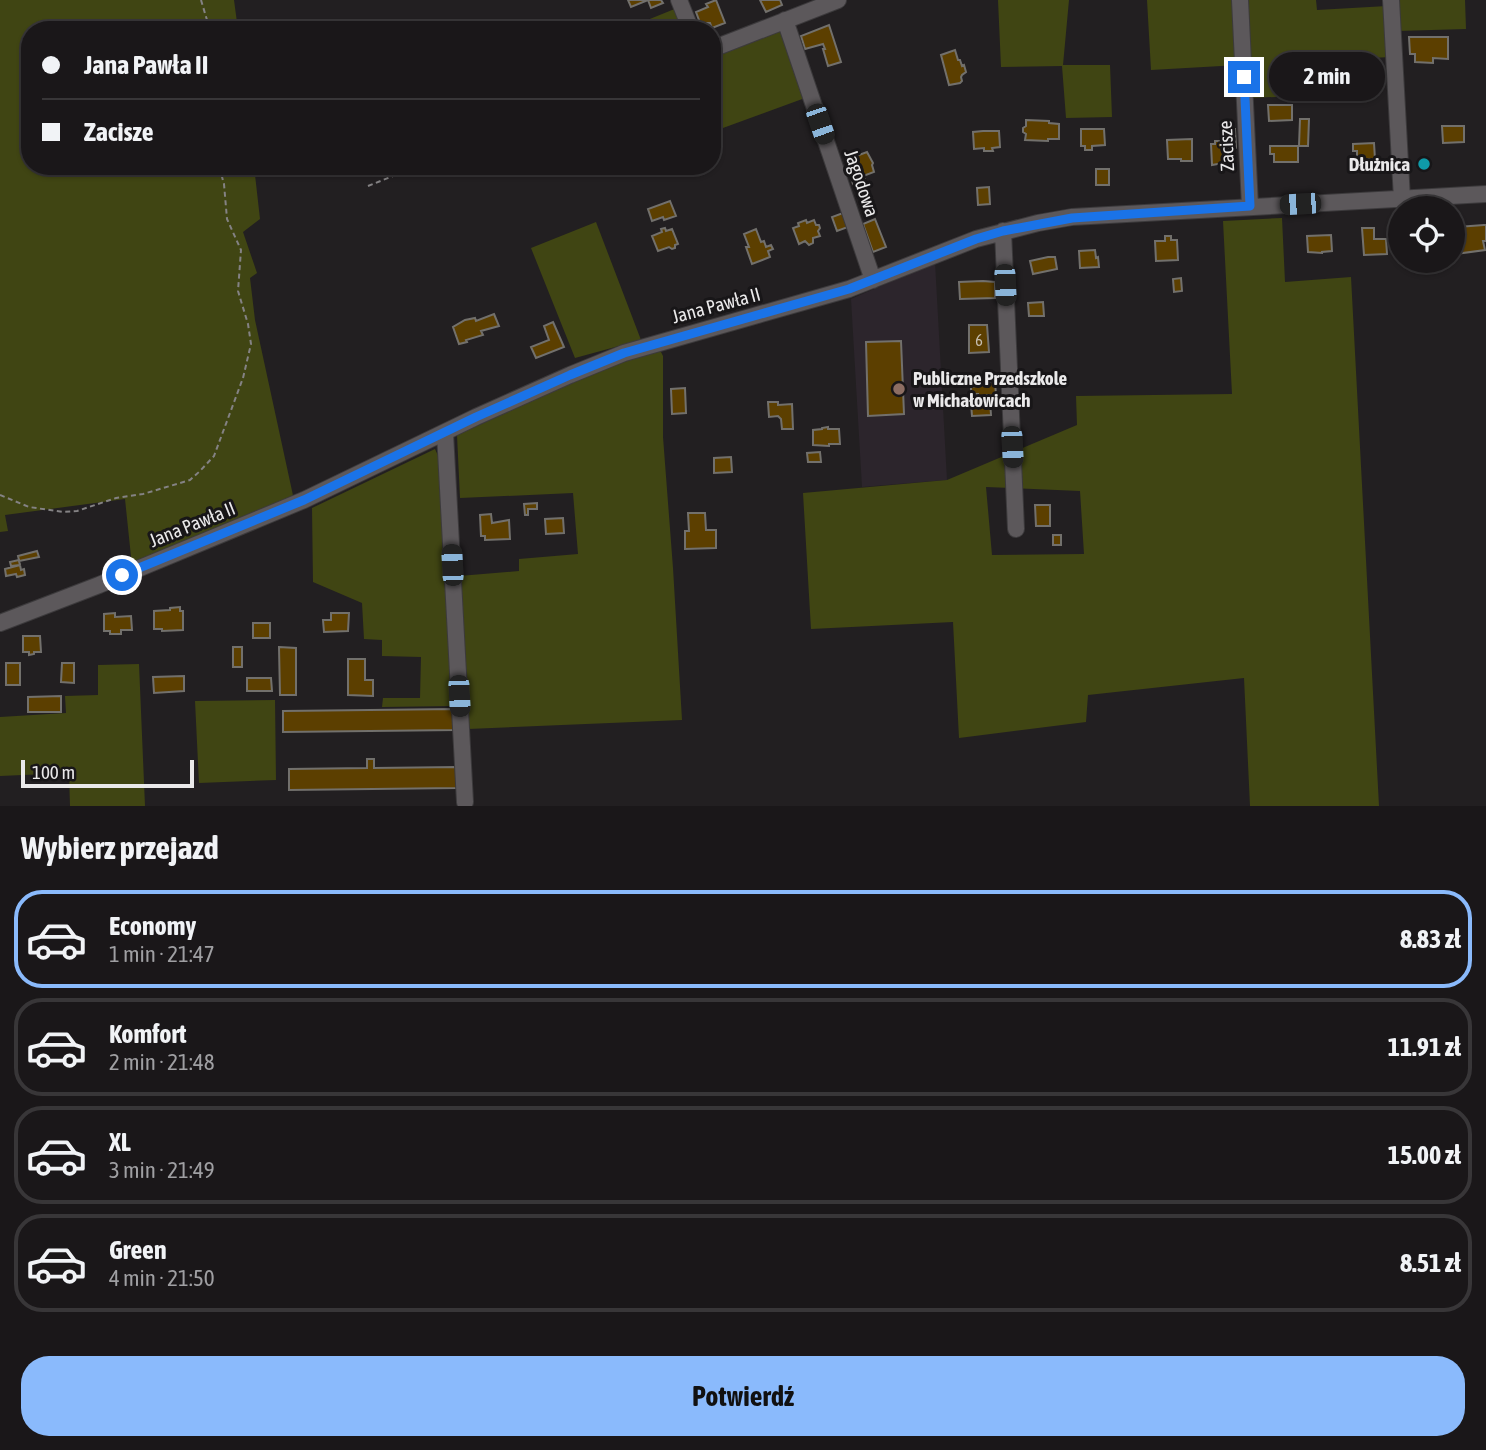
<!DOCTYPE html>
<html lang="pl">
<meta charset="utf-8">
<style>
body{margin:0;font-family:"Asap Condensed",sans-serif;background:#232022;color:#f1f3f6;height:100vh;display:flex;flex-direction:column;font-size:26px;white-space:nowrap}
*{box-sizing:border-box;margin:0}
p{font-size:23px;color:#9f9fa2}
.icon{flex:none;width:38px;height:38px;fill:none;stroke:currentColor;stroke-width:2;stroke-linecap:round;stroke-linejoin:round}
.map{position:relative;height:806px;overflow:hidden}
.sheet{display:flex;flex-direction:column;background:#1a1719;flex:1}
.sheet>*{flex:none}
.banner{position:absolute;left:21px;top:21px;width:700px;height:154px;border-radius:28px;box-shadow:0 2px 5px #0004,0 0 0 2px #383638;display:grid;align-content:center;height:154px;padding:0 21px;background:#1a1719}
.tools{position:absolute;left:1388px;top:196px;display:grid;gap:14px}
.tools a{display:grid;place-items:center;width:77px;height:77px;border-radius:50%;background:#1a1719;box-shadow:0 2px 5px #0004,0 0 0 2px #383638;font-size:35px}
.scale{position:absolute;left:21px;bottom:18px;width:173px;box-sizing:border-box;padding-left:7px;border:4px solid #eae9ea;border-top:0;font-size:19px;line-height:24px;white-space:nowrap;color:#eae9ea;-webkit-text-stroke:5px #181618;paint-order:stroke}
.end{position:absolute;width:32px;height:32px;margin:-16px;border:9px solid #1a73e8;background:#fff;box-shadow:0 0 0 4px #fff}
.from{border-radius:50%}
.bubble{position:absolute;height:49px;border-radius:24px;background:#1a1719;box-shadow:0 2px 5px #0004,0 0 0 2px #383638;font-size:23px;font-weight:700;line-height:49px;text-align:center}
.car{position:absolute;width:21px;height:42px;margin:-21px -10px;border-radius:9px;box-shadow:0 0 5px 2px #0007;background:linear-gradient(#222 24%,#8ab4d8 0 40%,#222 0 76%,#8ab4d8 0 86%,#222 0)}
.banner b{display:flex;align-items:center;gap:24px;height:66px;font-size:26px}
.banner b+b{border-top:2px solid #383638}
.banner i{width:18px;height:18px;background:#f1f3f6}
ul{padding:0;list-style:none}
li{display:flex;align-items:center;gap:21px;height:98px;margin:0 14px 10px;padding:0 7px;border:4px solid #383638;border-radius:28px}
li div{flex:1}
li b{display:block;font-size:26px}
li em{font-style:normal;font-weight:700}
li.on{border-color:#8abafc}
li>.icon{width:63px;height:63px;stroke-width:1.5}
h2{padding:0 21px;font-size:32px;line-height:84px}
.cta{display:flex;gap:14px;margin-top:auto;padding:14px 21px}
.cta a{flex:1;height:80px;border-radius:28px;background:#8abafc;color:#111;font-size:28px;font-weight:700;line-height:80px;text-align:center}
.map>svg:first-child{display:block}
.built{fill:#2c252c}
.green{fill:#404513;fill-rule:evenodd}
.building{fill:#5c3f00;stroke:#72706c;stroke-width:2}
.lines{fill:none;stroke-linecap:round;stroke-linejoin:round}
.minor-casing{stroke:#3c3a3c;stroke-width:18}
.path{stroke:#848284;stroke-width:2;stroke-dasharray:5 3.5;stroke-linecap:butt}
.minor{stroke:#5c585b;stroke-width:16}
.route{stroke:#1a73e8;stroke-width:9}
.culture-dot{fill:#0f9aa8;stroke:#181618;stroke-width:2.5}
.education-dot{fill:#8d6e63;stroke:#181618;stroke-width:2.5}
.labels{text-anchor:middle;stroke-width:6;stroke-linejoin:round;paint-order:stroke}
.number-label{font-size:16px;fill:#c6beb0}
.street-label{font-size:19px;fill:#eae9ea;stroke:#181618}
.poi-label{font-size:19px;font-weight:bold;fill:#eae9ea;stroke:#181618;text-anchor:end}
</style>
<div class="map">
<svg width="1486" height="806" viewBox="0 0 1486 806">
<rect width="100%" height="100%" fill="#221f21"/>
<path class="built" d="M935 262 947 480 862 487 851 299Z"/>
<path class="green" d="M0 0H234L238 30H30V166H254L260 219 243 232 257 273 250 278 255 320 294 500 132 566 125 499 5 515 8 531 0 532Z
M998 0H1069L1063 65H1110L1112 117 1066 118 1062 66 1001 67Z
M1147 0H1236L1239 65 1151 70Z
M1243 0H1316L1317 10 1387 6 1390 57 1319 61 1321 95 1249 98Z
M1395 0H1465L1466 29 1397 31Z
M677 8 686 30H631L630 27Z
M774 28 782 31 805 98 712 132V53Z
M1282 218 1285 282 1351 277 1379 806H1250L1244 678 1088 695 1086 722 959 738 953 622 811 629 803 493 947 480 1077 425 1076 396 1232 394 1223 221ZM986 487 1080 491 1084 554 992 555Z
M596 222 641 340 575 358 531 248Z
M660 350 663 356V437L673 568 682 720 468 729 459 576 519 571V559L578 554 573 493 460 498 457 435 600 370Z
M435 449 440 460 453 706 382 707 383 698H420L421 657 382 656V640L364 639 362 603 313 582 312 508Z
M139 664 145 806H70L69 773 0 776V717L66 713 65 696 98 695V665Z
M275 700 276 780 199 783 195 701Z"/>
<path class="building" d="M628 0H661L663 3 651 8 648 0 631 7Z
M716 0 725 23 712 28 710 23H707L708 26 702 28 696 12 708 7 706 4Z
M760 0H780L782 5 766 12Z
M829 25 841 62 828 66 823 49H825L823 44 805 49 801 36Z
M1409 37H1448V59L1433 58V63L1415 62V54H1410Z
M955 50 958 60H960L962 66 964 65 966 72 962 75 961 77 962 81 960 83 949 85 941 55Z
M1268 105H1292V120L1269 121Z
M1300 119H1309L1308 146H1299Z
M1026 120 1049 121V123L1059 124V139H1048V141L1025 140 1026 134 1023 132V128L1026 126Z
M1442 126H1464V142L1443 143Z
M1081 129H1104L1105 145 1092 146V150H1085V146H1081Z
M1235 129 1236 148 1229 149V162L1212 165 1211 144H1215V141H1224L1223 130Z
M983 131H999L1000 147 992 148 993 151H984V148L974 149 973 132Z
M1192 139V161H1181V159H1168L1167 140Z
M1374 143 1375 159 1357 160V151H1353V144Z
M1270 146H1298V162H1274V154H1270Z
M867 152 873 163 872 165 874 172 863 176 865 180 853 184 849 171 852 170 848 159Z
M1096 169H1109V185H1096Z
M989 187 990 204 978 205 977 188Z
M670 201 676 216 664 220 663 217 652 221 648 209Z
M843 213 848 227 837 231 832 217Z
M875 219 886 247 873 252 863 224Z
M806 220 807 223 814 220 816 225H819L820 228 818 231 820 236 813 238V243L809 245 805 241 799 244 793 228 799 226 798 223Z
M1484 225H1486V241H1483L1485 250 1455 254 1454 241H1456L1455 226 1457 227Z
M665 228 666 231 672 229 678 244 675 245V248L672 249 669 247 658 251 652 236 662 232 661 229Z
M1362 228H1374V239H1386L1387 254 1364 255Z
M756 229 761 242 764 241 766 247 771 245 773 249 768 251 770 257 752 264 746 247H749L744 234Z
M1331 235 1332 251 1322 252V253L1308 252 1307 236Z
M1165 236H1171V240H1177L1178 260 1156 261 1155 241H1165Z
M1095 250 1096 258 1098 257 1099 267 1080 268 1079 251Z
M1048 257H1055L1057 269 1033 274 1030 261Z
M1181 278 1182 291 1174 292 1173 279Z
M983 281 995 282V298L960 299 959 282Z
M1043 302 1044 316H1029L1028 303Z
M494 314 499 326 481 331 483 335 466 340 467 342 459 344 453 327 465 320 475 318 476 321Z
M553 322 564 347 536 358 531 347 549 340 544 326Z
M969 325H987L989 352 969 353Z
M901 341 904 414 868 416 866 342Z
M995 382 996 395H987V401H990L991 415 972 416 971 403H978V394H971V387L977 386V383Z
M685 388 686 413 672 414 671 389Z
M768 402H778V405L792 404 793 429H782L781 419 778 416 769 417Z
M828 427V429H839L840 444H829V446L813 445V430L822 429V428Z
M820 452 821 462H808L807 453Z
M731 457 732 472 714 473V458Z
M537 503V509H528V515H525L524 504Z
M1035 505H1050V526H1036Z
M688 513H705L706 530H716V548L685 549V531H689Z
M491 514 492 523 509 520 510 539 485 540V536H481L480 515Z
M563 518 564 533 546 534 545 519Z
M1053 535H1061V545H1053Z
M37 551 39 557 19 561 20 565 11 566 10 562 19 560 18 556Z
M20 565 21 570 24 569 25 575 17 577 16 574 6 576 5 569Z
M180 607V611H183V630L162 631V629H154V611L170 610V608Z
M115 613V617L131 616 132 630H121V634H110V631H104V614Z
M331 613H349L348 631 324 632 323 620H331Z
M253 623H270V638H253Z
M23 636H40L41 652H34V654L29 655V652H23Z
M233 647H242V667H233Z
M279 647 296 648V695H280Z
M348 659H365V680H373V696L348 695Z
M6 663H20V685H6Z
M62 663H74V683L61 682Z
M184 676V691L154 693 153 677Z
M247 678H271L272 691H247Z
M61 696V712H28V697Z
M456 709V730L283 732V711Z
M367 759H374V768L457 767V788L289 790V769L367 768Z"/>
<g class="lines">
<g class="minor-casing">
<path id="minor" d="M679 0 691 30
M1240 0 1250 206
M1391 0 1402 199
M785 20 873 280
M712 49 838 0
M1003 231 1016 529
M445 433 465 802
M0 623 99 585 304 500 476 417 570 375 624 353 849 289 976 239 1038 223 1072 217 1486 194"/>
</g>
<path class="path" d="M201 0 210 30
M368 186 418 166
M0 495 29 507 63 512 77 511 116 498 143 494 190 480 200 471 214 456 243 378 251 344 248 324 238 291 241 250 227 219 224 184 219 166"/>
<use href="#minor" class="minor"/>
</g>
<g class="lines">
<path class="route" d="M122 575 304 500 476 417 570 375 624 353 849 289 976 239 1003 231 1072 218 1250 206 1244 77"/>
</g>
<circle class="culture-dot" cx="1424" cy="164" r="7"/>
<circle class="education-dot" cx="899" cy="389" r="7"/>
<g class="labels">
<g class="number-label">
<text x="979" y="346">6</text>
</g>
<g class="street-label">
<text transform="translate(1226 146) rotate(-93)" y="7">Zacisze</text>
<text transform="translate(862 183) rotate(71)" y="7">Jagodowa</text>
<text transform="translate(716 305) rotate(-15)" y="7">Jana Pawła II</text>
<text transform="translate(192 524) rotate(-22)" y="7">Jana Pawła II</text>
</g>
<g class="poi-label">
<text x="1410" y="171">Dłużnica</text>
<text x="913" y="385" text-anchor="start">Publiczne Przedszkole<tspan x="913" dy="22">w Michałowicach</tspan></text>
</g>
</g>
</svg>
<div class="tools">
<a><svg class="icon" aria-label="locate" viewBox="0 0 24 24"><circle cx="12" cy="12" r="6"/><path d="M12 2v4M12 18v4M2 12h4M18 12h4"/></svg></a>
</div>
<div class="scale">100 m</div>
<i class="end from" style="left:122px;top:575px"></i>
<i class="end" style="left:1244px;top:77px"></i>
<div class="bubble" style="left:1269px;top:52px;width:116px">2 min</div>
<i class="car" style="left:820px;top:124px;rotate:161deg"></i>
<i class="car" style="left:1300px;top:204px;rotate:267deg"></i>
<i class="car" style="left:1005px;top:285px;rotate:177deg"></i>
<i class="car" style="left:1012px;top:447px;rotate:177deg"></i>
<i class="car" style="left:452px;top:565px;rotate:357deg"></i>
<i class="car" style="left:459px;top:696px;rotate:177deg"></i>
<div class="banner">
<b><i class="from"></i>Jana Pawła II</b>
<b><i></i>Zacisze</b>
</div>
</div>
<section class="sheet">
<h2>Wybierz przejazd</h2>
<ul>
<li class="on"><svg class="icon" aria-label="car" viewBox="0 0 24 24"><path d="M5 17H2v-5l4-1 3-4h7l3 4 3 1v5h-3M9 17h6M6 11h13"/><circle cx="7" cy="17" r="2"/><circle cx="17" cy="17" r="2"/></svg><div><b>Economy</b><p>1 min · 21:47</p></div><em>8.83 zł</em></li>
<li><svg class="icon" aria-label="car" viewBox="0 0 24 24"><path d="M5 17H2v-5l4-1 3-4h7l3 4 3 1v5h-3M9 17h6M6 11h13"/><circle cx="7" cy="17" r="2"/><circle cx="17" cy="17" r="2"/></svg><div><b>Komfort</b><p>2 min · 21:48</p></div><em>11.91 zł</em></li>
<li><svg class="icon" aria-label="car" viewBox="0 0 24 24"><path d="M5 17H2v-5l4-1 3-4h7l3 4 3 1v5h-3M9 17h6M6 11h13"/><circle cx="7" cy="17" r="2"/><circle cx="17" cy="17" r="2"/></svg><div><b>XL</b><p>3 min · 21:49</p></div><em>15.00 zł</em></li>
<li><svg class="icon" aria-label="car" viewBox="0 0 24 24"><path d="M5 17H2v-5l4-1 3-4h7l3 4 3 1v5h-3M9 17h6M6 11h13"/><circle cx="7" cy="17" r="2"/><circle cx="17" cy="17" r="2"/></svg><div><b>Green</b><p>4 min · 21:50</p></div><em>8.51 zł</em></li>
</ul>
<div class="cta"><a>Potwierdź</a></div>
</section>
